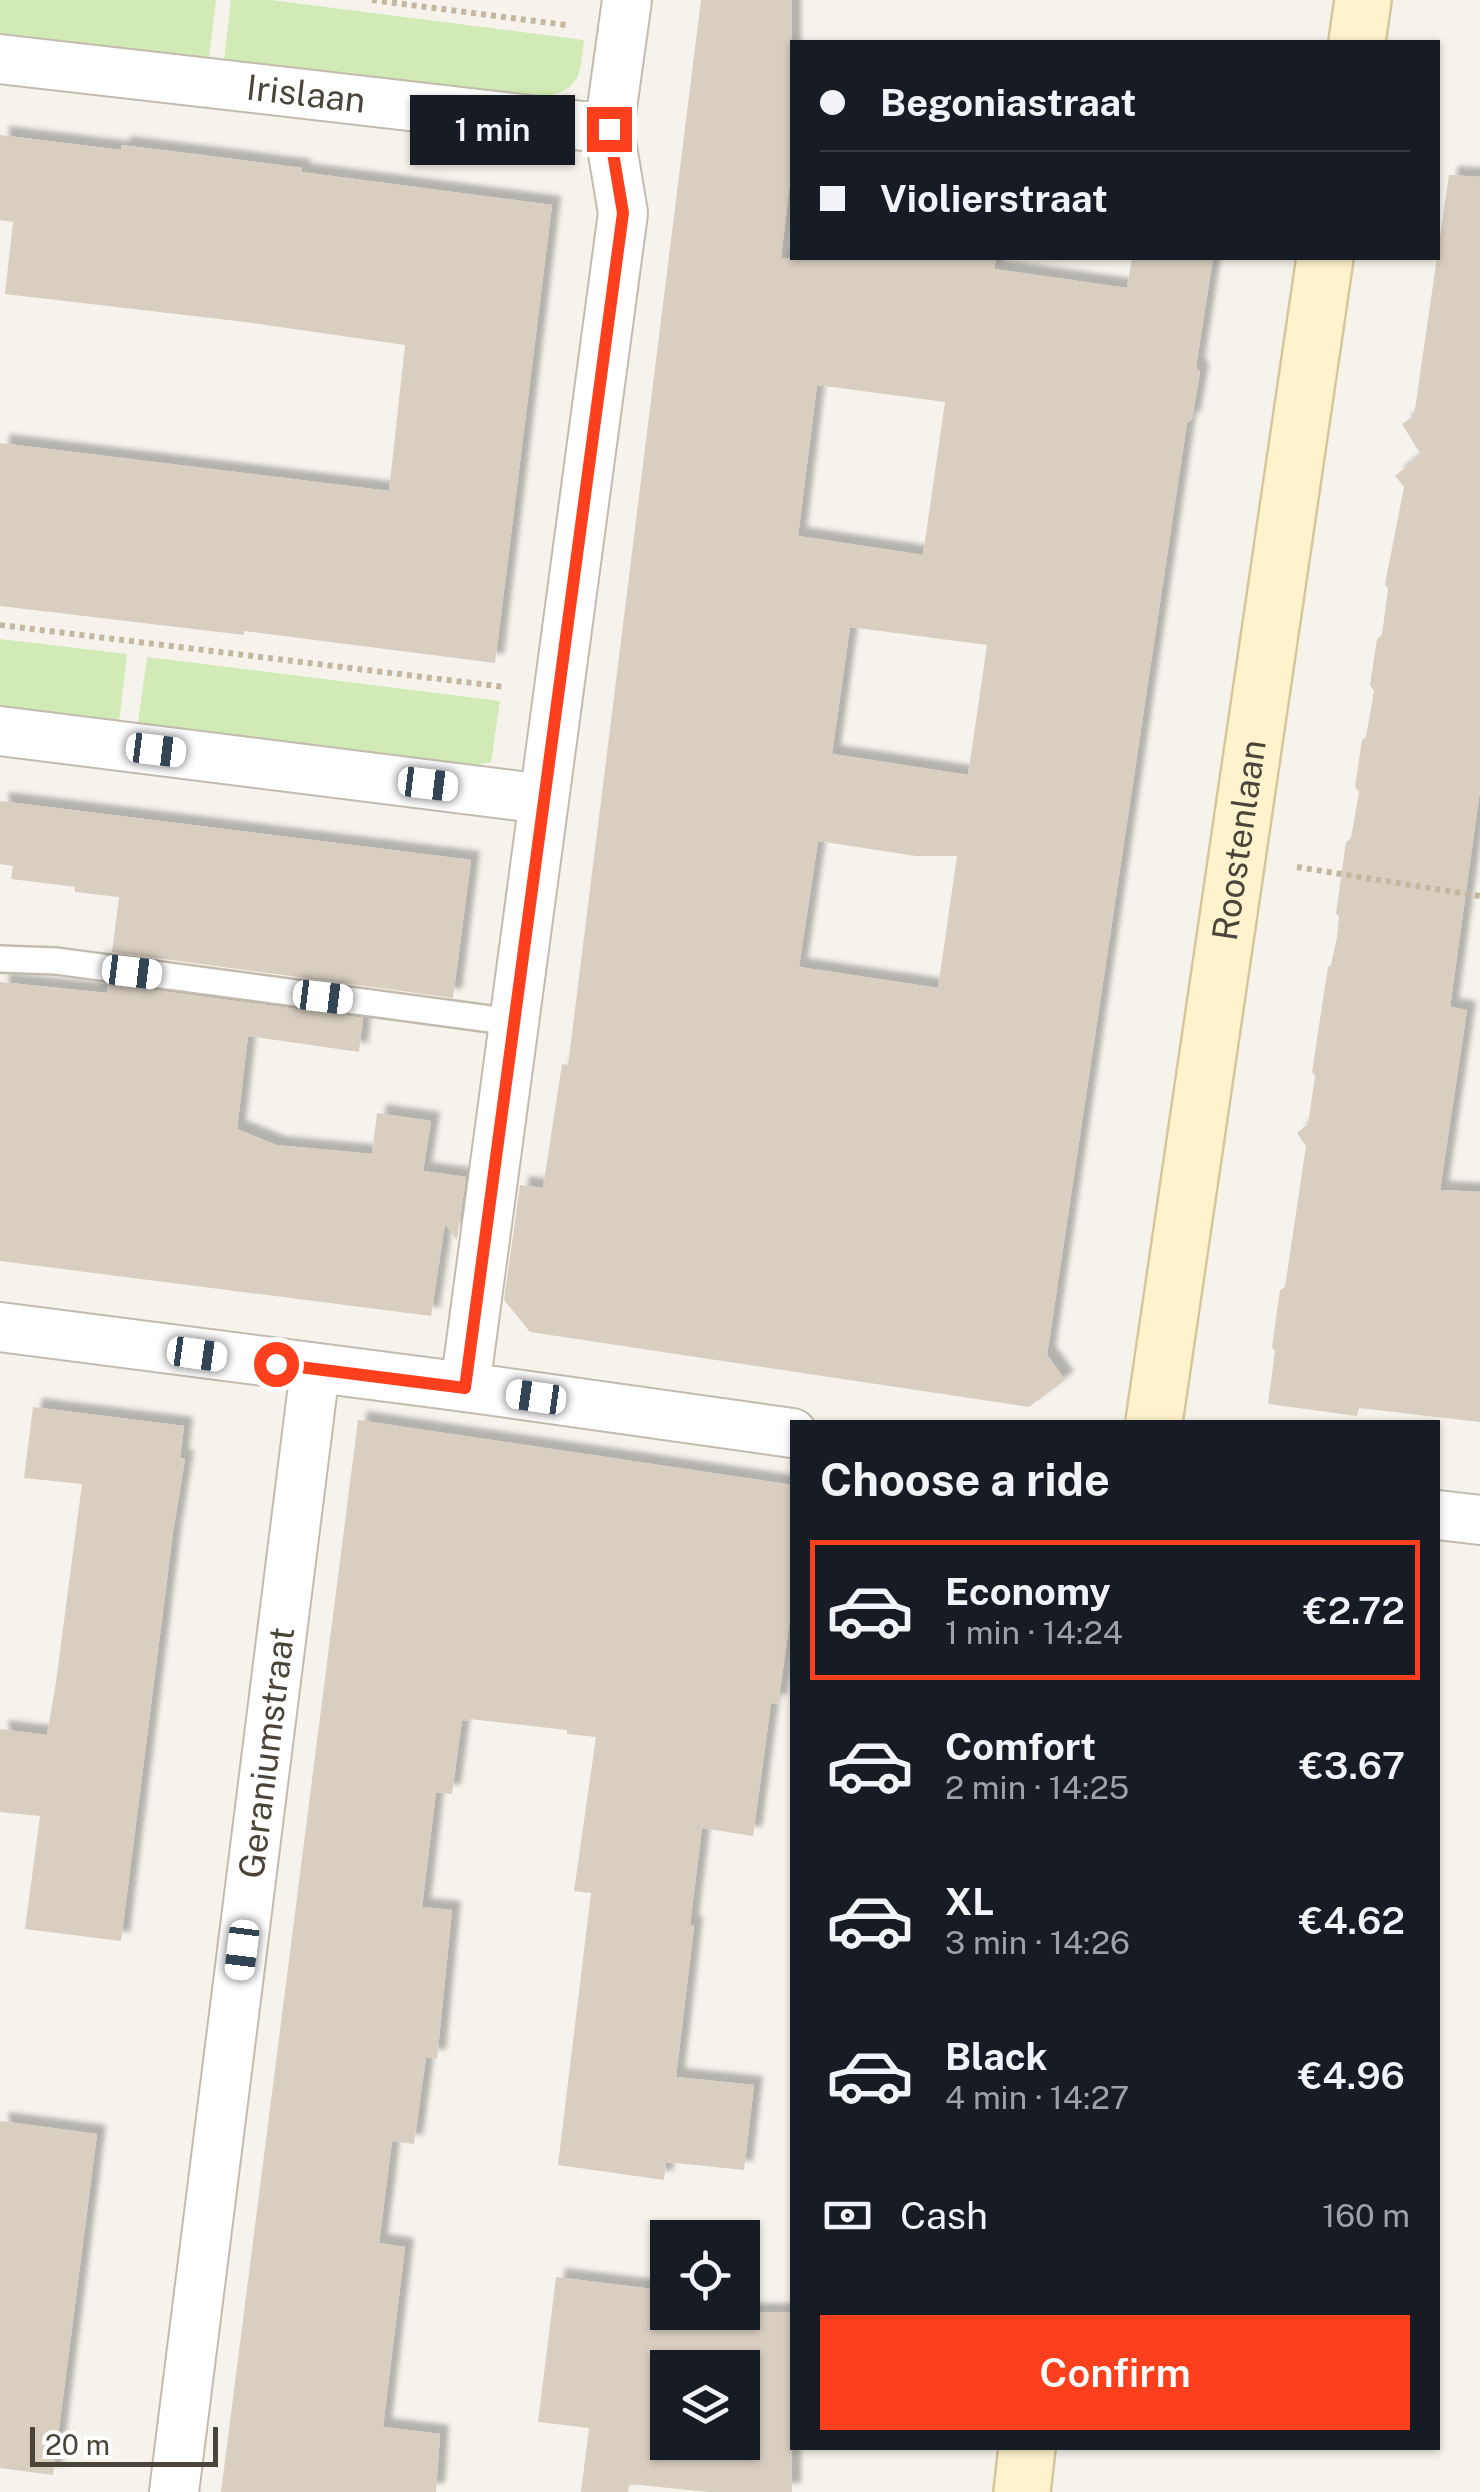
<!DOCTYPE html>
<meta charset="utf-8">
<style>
body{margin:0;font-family:"Public Sans",sans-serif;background:#20242c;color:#f1f3f6;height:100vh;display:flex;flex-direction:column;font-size:38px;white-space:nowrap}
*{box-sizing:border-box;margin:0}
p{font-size:32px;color:#9ea1a6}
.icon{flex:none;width:55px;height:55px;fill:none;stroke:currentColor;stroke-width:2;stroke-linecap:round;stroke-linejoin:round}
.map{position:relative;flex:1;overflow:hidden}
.panel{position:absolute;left:790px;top:1420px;width:650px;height:1030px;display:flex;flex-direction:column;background:#171b24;border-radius:0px;box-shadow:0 2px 8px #0004}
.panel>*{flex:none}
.guide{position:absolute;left:790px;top:40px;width:650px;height:220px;border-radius:0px;box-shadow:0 2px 8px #0004;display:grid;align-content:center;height:220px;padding:0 30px;background:#171b24}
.fabs{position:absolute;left:650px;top:2220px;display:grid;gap:20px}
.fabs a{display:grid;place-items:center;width:110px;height:110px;border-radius:0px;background:#171b24;box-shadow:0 2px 8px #0004;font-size:50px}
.scale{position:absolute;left:30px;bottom:25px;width:188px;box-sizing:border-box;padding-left:10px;border:5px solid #4b4439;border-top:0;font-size:28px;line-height:35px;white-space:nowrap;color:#4b4439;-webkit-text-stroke:8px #fff;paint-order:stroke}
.end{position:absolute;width:45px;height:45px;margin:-22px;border:12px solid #fc3f1d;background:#fff;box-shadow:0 0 0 5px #fff}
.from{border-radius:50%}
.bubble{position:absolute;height:70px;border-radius:0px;background:#171b24;box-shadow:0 2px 8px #0004;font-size:32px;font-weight:600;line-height:70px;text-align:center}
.car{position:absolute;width:30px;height:60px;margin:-30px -15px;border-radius:12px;box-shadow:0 0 8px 2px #0007;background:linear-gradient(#fff 24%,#345 0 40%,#fff 0 76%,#345 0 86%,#fff 0)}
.guide b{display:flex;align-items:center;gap:35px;height:95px;font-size:38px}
.guide b+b{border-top:2px solid #363941}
.guide i{width:25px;height:25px;background:#f1f3f6}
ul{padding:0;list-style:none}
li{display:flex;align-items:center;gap:30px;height:140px;margin:0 20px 15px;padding:0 10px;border:5px solid transparent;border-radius:0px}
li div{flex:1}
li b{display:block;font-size:38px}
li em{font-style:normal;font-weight:600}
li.on{border-color:#fc3f1d}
li>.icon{width:90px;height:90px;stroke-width:1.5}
h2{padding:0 30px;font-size:45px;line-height:120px}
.pay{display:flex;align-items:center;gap:25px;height:110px;padding:0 30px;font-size:38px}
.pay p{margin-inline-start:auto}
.primary-button{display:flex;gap:20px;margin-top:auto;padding:20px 30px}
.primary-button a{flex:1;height:115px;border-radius:0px;background:#fc3f1d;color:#fff;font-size:40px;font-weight:600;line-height:115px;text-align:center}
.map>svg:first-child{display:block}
.green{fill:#d2eab5}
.building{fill:#d8cfc1;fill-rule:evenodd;filter:url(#shadow)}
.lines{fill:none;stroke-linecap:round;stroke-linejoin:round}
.lane-casing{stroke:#c2bbae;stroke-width:30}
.street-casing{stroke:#c2bbae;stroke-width:52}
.secondary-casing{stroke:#d6c79b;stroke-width:60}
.path{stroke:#c4b79f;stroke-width:6;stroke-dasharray:5 5;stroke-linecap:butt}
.lane{stroke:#fff;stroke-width:25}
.street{stroke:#fff;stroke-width:48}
.secondary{stroke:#fff3cd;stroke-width:55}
.route{stroke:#fc3f1d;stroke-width:12}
.labels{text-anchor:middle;stroke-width:10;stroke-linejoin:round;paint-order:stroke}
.street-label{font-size:35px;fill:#4b4439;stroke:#fff}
</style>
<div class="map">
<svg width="1480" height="2492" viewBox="0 0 1480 2492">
<defs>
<filter id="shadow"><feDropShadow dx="9" dy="-9" stdDeviation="2.5" flood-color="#0004"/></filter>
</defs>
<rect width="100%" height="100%" fill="#f6f3ec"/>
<path class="green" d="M0 0H216L209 58 0 33Z
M231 0H271L584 40C580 73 582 89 545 97L224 60Z
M0 639 127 654 119 722 0 707Z
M147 657 500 701 491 762 473 766 138 723Z"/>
<path class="building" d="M701 0H792V164L781 258H996L994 269 1127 288 1132 258H1213L1196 367 1200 372 1192 419 1187 423 1047 1355 1065 1380 1029 1407 530 1332 504 1300 520 1185 543 1188 562 1064 568 1065ZM817 385 945 402 923 555 798 536ZM850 627 987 645 968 775 832 754ZM818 841 916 856H957L938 988 799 967Z
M0 135 121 150V145L202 155 302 168 301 172 552 205 495 663 244 631V635L0 606V443L389 491 405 345 245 322 5 294 13 222 0 220Z
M1449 175 1480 177V790L1450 1007 1467 1010 1440 1190 1480 1192V1422L1359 1408 1357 1416 1268 1404 1275 1351 1272 1347 1280 1290 1285 1287 1306 1146 1297 1133 1308 1124 1315 1076 1312 1072 1317 1039 1328 967 1331 965 1337 937 1339 917 1336 913 1346 842 1351 838 1359 792 1355 787 1362 740 1366 737 1374 691 1370 685 1377 639 1382 635 1388 589 1385 584 1404 487 1395 476 1421 455 1402 424 1414 416Z
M0 801 471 860 453 998 112 952 119 897 75 892V887L11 879 13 866 0 864Z
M0 982 107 993 108 984 363 1018 359 1052 248 1036 237 1129 276 1145 372 1154 377 1113 431 1121 423 1171 466 1177 457 1240 445 1224 431 1316 0 1261Z
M33 1407 184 1426 180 1458 185 1459 173 1532 121 1941 25 1929 40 1816 0 1812V1729L47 1735 56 1682 82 1484 24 1478Z
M358 1420 792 1485V1605L778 1704 771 1703 753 1836 702 1828 690 1925 694 1926 676 2077 754 2085 744 2170 666 2162 664 2180 558 2165 591 1893 574 1891 596 1737 567 1734V1730L470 1719V1721L462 1720 452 1794 436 1792 422 1907 452 1910 437 2059 426 2057 414 2144 392 2141 379 2243 405 2247 383 2427 440 2434 436 2492H221Z
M0 2121 97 2134 53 2475 0 2468Z
M556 2277 668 2291V2312H792V2492H709L629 2484 628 2492H581L589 2428 538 2422ZM668 2368H742V2442H668Z"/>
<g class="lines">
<g class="lane-casing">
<path id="lane" d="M0 959 56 961 513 1022"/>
</g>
<g class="street-casing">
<g id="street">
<path id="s1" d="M0 59 609 129"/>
<path d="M0 731 544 799"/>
<path d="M0 1327 465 1387 792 1433"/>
<path d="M465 1387 623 213 609 129 627 0"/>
<path d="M1438 1515 1480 1520"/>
<path id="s2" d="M174 2492 315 1370"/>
</g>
</g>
<g class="secondary-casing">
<g id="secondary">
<path d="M1357 42 1363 0"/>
<path id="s3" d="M1154 1422 1325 258"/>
<path d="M1022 2492 1027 2448"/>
</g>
</g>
<path class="path" d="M372 0 566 25
M0 625 505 687
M1297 867 1480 896"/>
<use href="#lane" class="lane"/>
<use href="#street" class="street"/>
<use href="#secondary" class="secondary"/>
</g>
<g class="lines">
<path class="route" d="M276 1364 465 1388 623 213 609 129"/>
</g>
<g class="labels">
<g class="street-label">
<text dy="12" stroke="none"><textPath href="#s1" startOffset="308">Irislaan</textPath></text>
<text dy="12" stroke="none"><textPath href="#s3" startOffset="588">Roostenlaan</textPath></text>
<text dy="12" stroke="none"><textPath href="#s2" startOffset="745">Geraniumstraat</textPath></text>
</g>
</g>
</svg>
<div class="fabs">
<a><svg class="icon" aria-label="locate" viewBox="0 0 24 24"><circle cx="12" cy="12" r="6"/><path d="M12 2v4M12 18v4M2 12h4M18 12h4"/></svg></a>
<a><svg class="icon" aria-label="layers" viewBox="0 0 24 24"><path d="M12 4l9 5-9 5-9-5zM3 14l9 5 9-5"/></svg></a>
</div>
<div class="scale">20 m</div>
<i class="end from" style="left:276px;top:1364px"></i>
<i class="end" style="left:609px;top:129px"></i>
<div class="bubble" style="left:410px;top:95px;width:165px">1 min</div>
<i class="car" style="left:156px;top:750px;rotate:97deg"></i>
<i class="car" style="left:428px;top:784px;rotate:97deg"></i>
<i class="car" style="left:132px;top:972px;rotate:97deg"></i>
<i class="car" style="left:323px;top:997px;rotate:97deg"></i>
<i class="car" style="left:197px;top:1354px;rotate:98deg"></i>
<i class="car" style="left:536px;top:1397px;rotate:278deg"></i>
<i class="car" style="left:242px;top:1950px;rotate:187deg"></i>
<div class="guide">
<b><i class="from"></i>Begoniastraat</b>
<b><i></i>Violierstraat</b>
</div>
<section class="panel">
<h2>Choose a ride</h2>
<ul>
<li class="on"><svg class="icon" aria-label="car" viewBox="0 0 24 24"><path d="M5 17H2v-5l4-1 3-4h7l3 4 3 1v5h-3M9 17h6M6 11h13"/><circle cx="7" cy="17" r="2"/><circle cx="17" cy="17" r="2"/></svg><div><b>Economy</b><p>1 min · 14:24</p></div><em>€2.72</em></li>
<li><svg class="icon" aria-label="car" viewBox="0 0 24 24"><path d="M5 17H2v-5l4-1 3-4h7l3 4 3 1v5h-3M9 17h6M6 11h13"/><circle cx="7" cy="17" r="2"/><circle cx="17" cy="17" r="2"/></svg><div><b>Comfort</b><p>2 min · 14:25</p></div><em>€3.67</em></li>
<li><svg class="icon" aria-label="car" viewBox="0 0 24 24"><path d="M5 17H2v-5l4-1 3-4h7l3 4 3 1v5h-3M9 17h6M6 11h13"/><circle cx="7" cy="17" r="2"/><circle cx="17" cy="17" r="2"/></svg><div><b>XL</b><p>3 min · 14:26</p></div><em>€4.62</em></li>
<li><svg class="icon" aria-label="car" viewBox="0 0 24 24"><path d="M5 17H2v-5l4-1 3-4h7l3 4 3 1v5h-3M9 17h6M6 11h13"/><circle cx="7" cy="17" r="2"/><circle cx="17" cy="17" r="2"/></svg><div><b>Black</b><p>4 min · 14:27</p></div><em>€4.96</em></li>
</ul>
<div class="pay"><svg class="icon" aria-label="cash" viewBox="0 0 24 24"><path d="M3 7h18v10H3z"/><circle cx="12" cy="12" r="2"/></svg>Cash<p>160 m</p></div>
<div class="primary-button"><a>Confirm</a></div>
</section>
</div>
